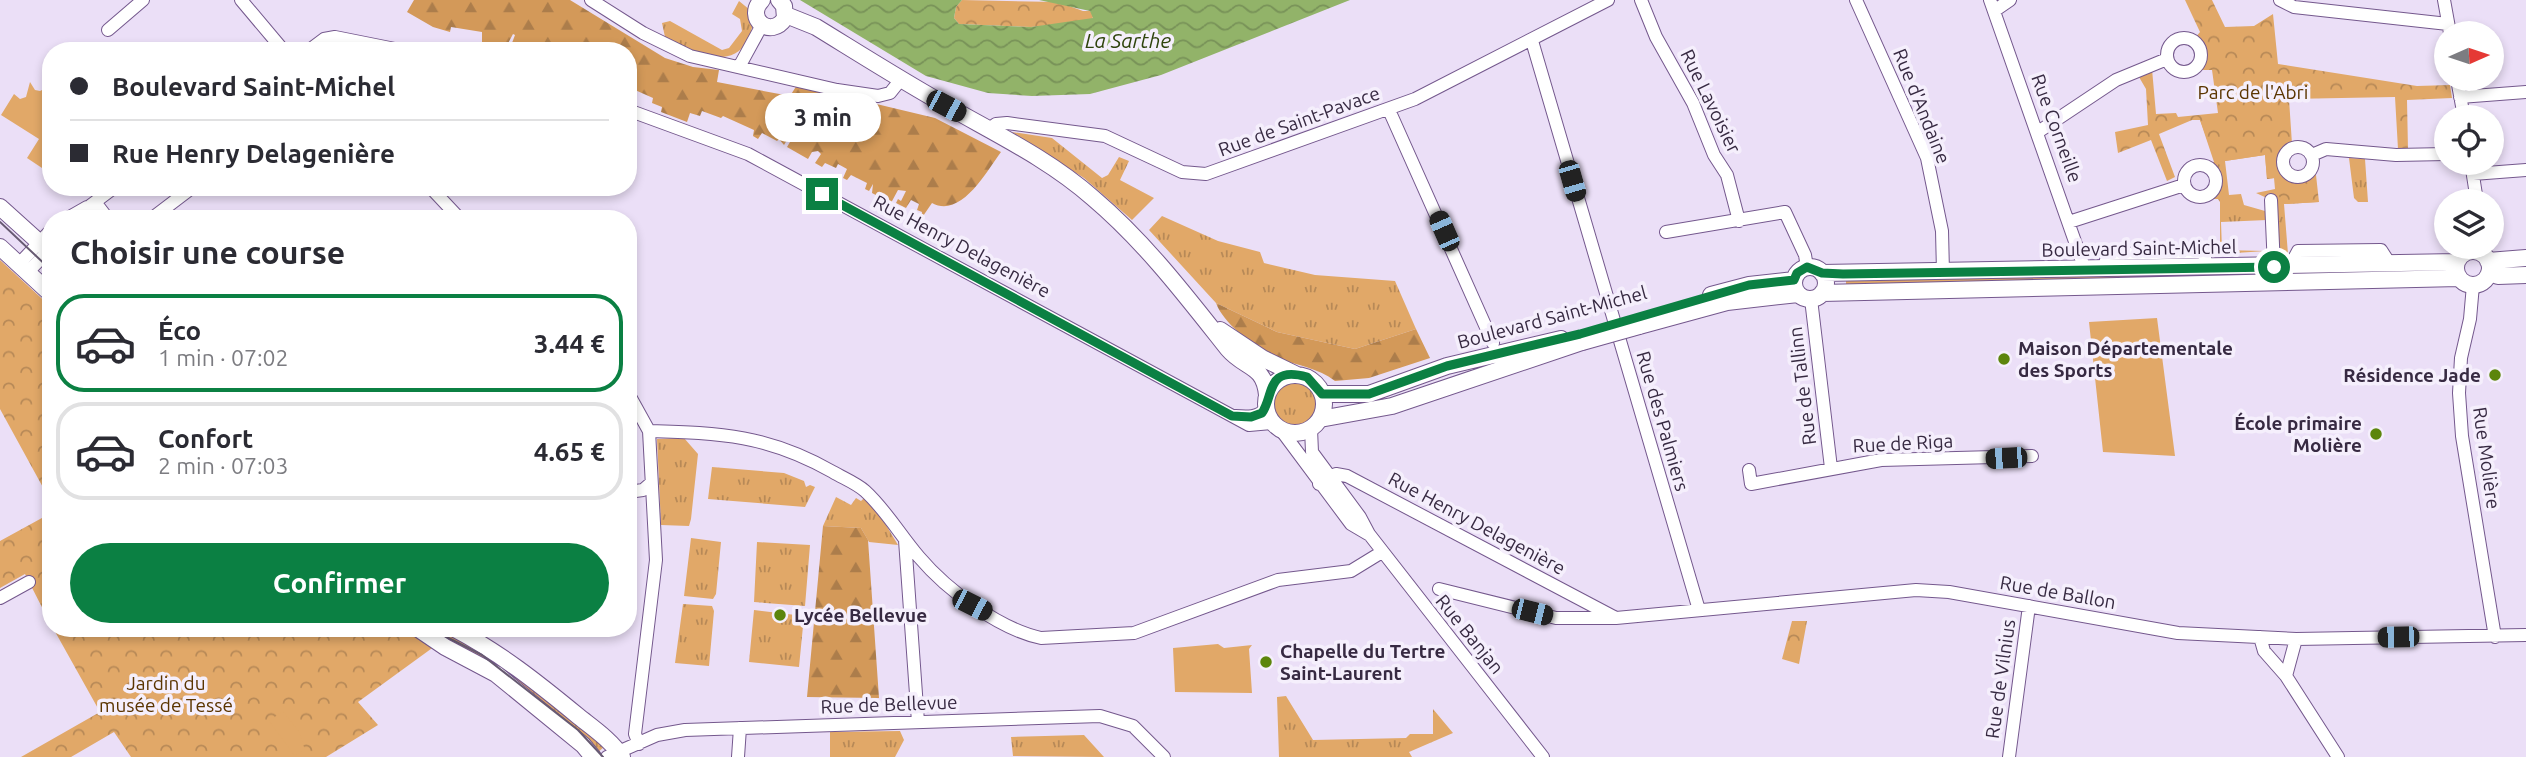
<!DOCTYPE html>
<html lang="fr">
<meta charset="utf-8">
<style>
body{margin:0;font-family:Ubuntu,sans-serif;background:#f2f2f3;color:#2b2b33;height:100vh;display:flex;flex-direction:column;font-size:26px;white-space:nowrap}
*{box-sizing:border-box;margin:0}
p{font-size:23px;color:#7c7c81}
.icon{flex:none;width:38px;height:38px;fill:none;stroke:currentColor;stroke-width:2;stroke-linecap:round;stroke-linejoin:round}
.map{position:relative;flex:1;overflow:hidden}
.drawer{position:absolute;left:42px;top:210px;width:595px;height:427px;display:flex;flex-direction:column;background:#fff;border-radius:28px;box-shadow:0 4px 10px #0003}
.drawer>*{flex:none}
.top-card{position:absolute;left:42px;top:42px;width:595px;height:154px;border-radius:28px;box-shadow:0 4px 10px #0003;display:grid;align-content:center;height:154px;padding:0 28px;background:#fff}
.needle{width:46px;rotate:87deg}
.controls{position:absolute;left:2434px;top:21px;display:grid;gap:14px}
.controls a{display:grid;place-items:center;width:70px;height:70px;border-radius:50%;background:#fff;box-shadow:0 4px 10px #0003;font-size:35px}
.end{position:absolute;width:32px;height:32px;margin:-16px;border:9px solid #0b8043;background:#fff;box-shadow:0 0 0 4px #fff}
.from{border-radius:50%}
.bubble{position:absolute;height:49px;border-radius:24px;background:#fff;box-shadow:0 4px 10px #0003;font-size:23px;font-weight:700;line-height:49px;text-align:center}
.car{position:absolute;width:21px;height:42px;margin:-21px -10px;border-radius:9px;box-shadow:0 0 5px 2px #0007;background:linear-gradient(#222 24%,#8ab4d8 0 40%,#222 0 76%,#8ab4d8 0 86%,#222 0)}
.top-card b{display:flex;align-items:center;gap:24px;height:66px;font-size:26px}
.top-card b+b{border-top:2px solid #e1e1e2}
.top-card i{width:18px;height:18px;background:#2b2b33}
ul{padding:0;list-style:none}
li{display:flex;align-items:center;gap:21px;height:98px;margin:0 14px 10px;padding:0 14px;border:4px solid #e1e1e2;border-radius:28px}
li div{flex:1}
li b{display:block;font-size:26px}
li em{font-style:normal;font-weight:700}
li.active{border-color:#0b8043}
li>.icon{width:63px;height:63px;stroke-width:1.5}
h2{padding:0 28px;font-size:32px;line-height:84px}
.button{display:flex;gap:14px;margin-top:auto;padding:14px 28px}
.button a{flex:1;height:80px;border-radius:42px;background:#0b8043;color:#fff;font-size:28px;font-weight:700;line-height:80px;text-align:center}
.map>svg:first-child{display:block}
.grass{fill:url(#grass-tufts)}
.forest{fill:url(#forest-firs)}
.park{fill:url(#park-crowns)}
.garden{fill:#e1a868}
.water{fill:url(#water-waves)}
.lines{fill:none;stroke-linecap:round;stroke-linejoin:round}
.minor-casing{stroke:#74588d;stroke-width:14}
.major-casing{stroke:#74588d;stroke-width:18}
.minor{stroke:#fff;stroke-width:12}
.major{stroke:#fff;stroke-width:16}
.tram{stroke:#675a72;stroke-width:2}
.major-bridge-casing{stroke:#74588d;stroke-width:18;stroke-linecap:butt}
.major-bridge{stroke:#fff;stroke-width:16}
.route{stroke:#0b8043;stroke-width:9}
.poi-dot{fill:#5c850c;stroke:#f5effc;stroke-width:2.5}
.labels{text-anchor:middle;stroke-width:7;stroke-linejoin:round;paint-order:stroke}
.park-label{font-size:19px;fill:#5b3500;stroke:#f5effc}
.street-label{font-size:19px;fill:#372a42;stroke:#f5effc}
.poi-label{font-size:19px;font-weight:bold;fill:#372a42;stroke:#f5effc;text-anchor:start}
.water-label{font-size:21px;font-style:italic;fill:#2f440d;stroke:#f5effc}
</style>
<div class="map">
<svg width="2526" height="757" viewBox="0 0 2526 757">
<defs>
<pattern id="grass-tufts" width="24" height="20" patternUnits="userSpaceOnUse" patternTransform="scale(1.75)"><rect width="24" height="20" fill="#e1a868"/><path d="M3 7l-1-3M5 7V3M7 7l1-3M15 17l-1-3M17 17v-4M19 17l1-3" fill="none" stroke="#b78957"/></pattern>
<pattern id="forest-firs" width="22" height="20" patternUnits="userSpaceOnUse" patternTransform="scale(1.75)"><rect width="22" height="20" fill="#d39959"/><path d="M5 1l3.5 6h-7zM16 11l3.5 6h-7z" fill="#ac7d4b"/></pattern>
<pattern id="park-crowns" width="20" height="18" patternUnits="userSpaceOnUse" patternTransform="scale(1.75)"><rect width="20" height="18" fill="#e1a868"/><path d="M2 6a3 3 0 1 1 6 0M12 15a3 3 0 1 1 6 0" fill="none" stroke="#b78957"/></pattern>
<pattern id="water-waves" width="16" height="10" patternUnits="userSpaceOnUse" patternTransform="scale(1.75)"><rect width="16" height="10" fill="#92b369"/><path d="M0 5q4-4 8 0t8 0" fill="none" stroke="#789258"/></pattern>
</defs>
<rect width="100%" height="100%" fill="#ebdff7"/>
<path class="grass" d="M739 1 750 10C754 23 753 29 747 41 732 71 686 53 665 37L662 23 670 21 722 50 729 48 742 31 740 19 732 14Z
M2200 120 2255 125 2275 167 2319 202 2284 204 2288 254H2279L2269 199 2256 193 2275 189 2274 178 2267 179 2265 155 2225 161 2229 195 2241 194 2244 205 2265 211 2267 220 2221 222 2222 250 2266 251 2220 254V202L2218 199H2204C2217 190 2220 176 2206 165L2214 162Z
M1012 132 1052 138 1102 178 1108 175 1119 157 1129 161 1120 180 1154 198 1132 220 1084 178Z
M2349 158 2365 159 2368 202H2358L2354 198Z
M1162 216 1218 241 1260 252 1264 263 1315 275 1395 281 1416 329 1355 349 1277 332 1216 303 1149 230Z
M2449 269 2448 272 1846 286V279Z
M1271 404a23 23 0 1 1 46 0a23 23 0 1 1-46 0Z
M684 438 698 454 691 519 689 526 661 525 657 439Z
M712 467 784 473 804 481 806 487 810 485 815 487 805 507 708 499Z
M836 497 851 505 856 498 861 501 864 498 877 510 898 545 869 542 861 528 823 526Z
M691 538 721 542 716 594 713 599 684 596Z
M757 542 810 545 805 606 754 602Z
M683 604 712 606 714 611 709 666 675 663Z
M754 610 804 616 799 667 749 662Z
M426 628H441L485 650 604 747 597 753Z
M1286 696 1313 740 1406 738 1410 734H1433V709L1453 733 1409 752 1412 757H1279L1277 697Z
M900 731 904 740 895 757H830V732Z
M1084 735 1104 757 1013 756 1011 737Z"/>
<path class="forest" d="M414 0H570L665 58 693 67 719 70 717 82 790 96 797 85 935 118 1001 152C987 171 961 219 932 203L921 219 922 212 917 210 919 204 911 200 906 208 896 203 898 199 901 201 906 191 898 190 891 203 872 193 873 184 869 191 865 189 867 183 851 175 847 180 843 178 847 169 838 164 836 168 825 163 822 167 815 163 821 154 818 151 812 152 808 159 787 147 790 142 787 140 784 145 779 139 777 141 762 133 758 139 753 136 754 130 723 116 721 118 702 111 700 116 690 113 687 122 661 112 662 107 652 103 653 98 635 90 636 79 628 80V51H509L515 35 513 34 504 51H482V32L451 27 450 32 433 27 407 12Z
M1216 303 1277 332 1355 349 1416 329 1430 358 1369 378 1335 381C1318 368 1299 366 1280 359 1258 350 1224 325 1216 303Z
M823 526 861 528 868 540 879 698 807 697Z"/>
<path class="park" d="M962 0 1058 2 1083 11H1090L1094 15 1091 21 1031 27 959 24 954 18 956 7Z
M2185 0H2212L2225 27 2254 26 2273 14 2278 64 2417 86 2450 85 2452 98 2407 100 2408 150 2398 149 2395 97 2289 99 2292 144C2281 154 2278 159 2283 174L2292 179 2310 176 2315 166 2319 202 2284 204 2275 190V178L2267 179 2265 155 2225 161 2216 144 2210 147 2200 120H2192L2159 134 2175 177 2167 181 2151 140 2118 153 2115 132 2148 125 2146 89 2139 77 2152 69 2156 114 2176 113 2178 117 2218 113 2212 70H2198L2202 56 2195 38 2200 32Z
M0 260 51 307V502L0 409Z
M51 513V625L25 574 0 588V541Z
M1792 621H1807L1799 664 1782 659Z
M53 628H411L435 646 358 702 378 725 326 757H131L114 732 71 757H21L100 712Z"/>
<path class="garden" d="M30 82 35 90 40 91 46 88V83L51 84V174L27 158 39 139 1 115 14 94 20 99 26 97Z
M2157 318 2175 456 2103 452 2089 322Z
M1218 644 1224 648 1252 645 1249 649 1252 693 1175 692 1173 648Z
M283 711 299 732 305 750 295 756 269 721Z"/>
<path class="water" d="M800 0H962L956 7 954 18 959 24 1031 27 1093 18 1090 11 1039 0H1350L1161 75 1090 94 1032 96 988 93 926 76Z"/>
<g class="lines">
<g class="minor-casing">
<path id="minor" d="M241 0 284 51
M591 0 643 33 690 56 837 90 878 96 890 93 902 78
M1641 0 1656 37 1693 103 1714 155 1727 175 1739 221
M1856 0 1927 158 1942 231 1943 272
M1990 0 2085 270
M2280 0 2294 7 2448 24
M2444 0 2450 33
M1994 11 2010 0
M108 30 143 0
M2167 55a17 17 0 1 1 34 0a17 17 0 1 1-34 0Z
M1532 41 1699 610
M308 51 324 39 335 37 405 51
M739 67 762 25
M2457 79 2464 117
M2460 97 2526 92
M628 110 748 154 1249 425 1272 423
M1389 110 1493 343
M989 129 996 124 1007 123 1105 136 1182 172 1206 174 1415 99 1608 0
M2038 132 2116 80 2167 59
M2283 162a15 15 0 1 1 30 0a15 15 0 1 1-30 0Z
M2312 155 2326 149 2396 155 2446 154
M2471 163 2477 201
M2184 181a16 16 0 1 1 32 0a16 16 0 1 1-32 0Z
M2473 174 2526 170
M430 187 460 219
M2271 200 2274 267
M95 202 108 219
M66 219 87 207
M80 219 91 205 115 187
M151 219 193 187
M2069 222 2184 185
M1666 232 1785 212 1805 255 1807 267
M2478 252 2481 247
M19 264 51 230
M2290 266 2298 251 2381 250 2390 264
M2103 270 2108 254 2203 252 2208 268
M27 273 51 248
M2473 285 2470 319 2461 358 2459 393 2462 436 2495 637
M1811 299 1831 468
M628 393 649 431 656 560 635 734 639 744
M1235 416C1247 417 1258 418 1266 408
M1311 429 1312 452 1360 517 1369 534 1543 757
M1281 430 1351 524 1368 534
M649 431C721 433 768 435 833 472 843 478 856 483 865 491 886 510 900 535 919 557 947 590 999 629 1041 638L1134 633 1278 580 1351 571 1382 552
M1749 470 1751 484 1881 460 2032 456
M1319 484 1336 474 1347 476 1614 617
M628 492 643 490 651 483
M905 540 918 722
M1439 589 1556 618H1616L1916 590 1949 592 2178 633 2296 639 2526 635
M0 598 29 582
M2260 637 2264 651 2286 676 2338 757
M2286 676 2296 639
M607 757 657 735 685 730 1100 716 1133 726 1164 757
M738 757 740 728
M2009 757 2029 606"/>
</g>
<g class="major-casing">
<path id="major" d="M762 0C744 18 771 40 785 18L784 6 779 0
M786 15 816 27C860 54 904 82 949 107 998 135 1050 160 1093 198 1145 242 1186 296 1228 349 1245 369 1264 364 1267 395
M0 207 51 253
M0 247 51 294
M2456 268a17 17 0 1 1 34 0a17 17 0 1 1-34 0Z
M2488 261 2526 258
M1794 283a16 16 0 1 1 32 0a16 16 0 1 1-32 0Z
M1822 273 2457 262
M2489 273 2498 276 2526 275
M1822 293 2459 278
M1711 295 1749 285 1794 280
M1639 326 1727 302 1798 294
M1220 330 1262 358 1297 375
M1266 404a29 29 0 1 1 58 0a29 29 0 1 1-58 0Z
M1322 394H1369L1447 366 1561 339
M1320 419 1392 406 1582 342
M417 628 445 647 496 674 583 745 593 757
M453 628C499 652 538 683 578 716 593 728 611 740 622 757"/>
</g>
<use href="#minor" class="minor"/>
<use href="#major" class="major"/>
<path class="tram" d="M0 222 51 270
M429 628 482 655 578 730 603 757"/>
<g class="major-bridge-casing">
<path id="major-bridge" d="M1582 342 1639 326"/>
</g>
<use href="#major-bridge" class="major-bridge"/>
</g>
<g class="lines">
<path class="route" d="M822 194 1232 416 1251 417 1262 413C1274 396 1266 365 1307 377L1322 394H1369L1447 366 1580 334 1749 285 1794 280 1797 273 1807 267 1822 273 1843 274 2274 267"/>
</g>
<g class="poi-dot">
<circle cx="2004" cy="359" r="7"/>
<circle cx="2495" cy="375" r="7"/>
<circle cx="2376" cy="434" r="7"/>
<circle cx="780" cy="615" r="7"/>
<circle cx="1266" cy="662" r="7"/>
</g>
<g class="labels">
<g class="park-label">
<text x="2253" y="99">Parc de l'Abri</text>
<text x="166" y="690">Jardin du<tspan x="166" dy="22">musée de Tessé</tspan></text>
</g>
<g class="street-label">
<text transform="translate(1711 101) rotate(64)" y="7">Rue Lavoisier</text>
<text transform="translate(1922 106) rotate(68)" y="7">Rue d'Andaine</text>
<text transform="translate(1299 121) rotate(-20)" y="7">Rue de Saint-Pavace</text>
<text transform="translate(2057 128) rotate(70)" y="7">Rue Corneille</text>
<text transform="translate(962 246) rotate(28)" y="7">Rue Henry Delagenière</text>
<text transform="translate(2139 248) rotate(-1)" y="7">Boulevard Saint-Michel</text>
<text transform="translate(1552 317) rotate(-15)" y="7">Boulevard Saint-Michel</text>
<text transform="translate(1802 386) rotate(-97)" y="7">Rue de Tallinn</text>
<text transform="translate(1663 421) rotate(74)" y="7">Rue des Palmiers</text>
<text transform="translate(1903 443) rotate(-3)" y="7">Rue de Riga</text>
<text transform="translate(2487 458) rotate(82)" y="7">Rue Molière</text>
<text transform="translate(1477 523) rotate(28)" y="7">Rue Henry Delagenière</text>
<text transform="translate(2058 592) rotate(10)" y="7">Rue de Ballon</text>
<text transform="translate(1470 634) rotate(51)" y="7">Rue Banjan</text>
<text transform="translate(2000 679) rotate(-82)" y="7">Rue de Vilnius</text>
<text transform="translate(889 704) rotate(-2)" y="7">Rue de Bellevue</text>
</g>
<g class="poi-label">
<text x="2018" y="355">Maison Départementale<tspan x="2018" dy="22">des Sports</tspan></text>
<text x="2481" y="382" text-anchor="end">Résidence Jade</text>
<text x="2362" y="430" text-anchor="end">École primaire<tspan x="2362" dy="22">Molière</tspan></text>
<text x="794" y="622">Lycée Bellevue</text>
<text x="1280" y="658">Chapelle du Tertre<tspan x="1280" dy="22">Saint-Laurent</tspan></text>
</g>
<g class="water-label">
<text x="1128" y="48">La Sarthe</text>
</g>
</g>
</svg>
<div class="controls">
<a><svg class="needle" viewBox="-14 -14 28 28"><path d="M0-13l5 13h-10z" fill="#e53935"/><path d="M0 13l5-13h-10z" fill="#7c7c81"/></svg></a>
<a><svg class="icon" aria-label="locate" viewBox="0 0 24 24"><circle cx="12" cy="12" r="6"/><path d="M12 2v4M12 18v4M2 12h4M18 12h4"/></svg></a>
<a><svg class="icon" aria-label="layers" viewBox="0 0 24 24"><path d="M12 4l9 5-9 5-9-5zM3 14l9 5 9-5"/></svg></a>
</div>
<i class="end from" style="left:2274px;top:267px"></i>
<i class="end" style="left:822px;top:194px"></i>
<div class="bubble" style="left:765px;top:93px;width:116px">3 min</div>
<i class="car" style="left:946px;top:106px;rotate:118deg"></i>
<i class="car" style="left:1572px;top:181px;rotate:164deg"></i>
<i class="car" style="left:1444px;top:231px;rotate:336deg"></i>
<i class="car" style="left:2006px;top:458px;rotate:267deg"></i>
<i class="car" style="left:972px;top:605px;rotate:117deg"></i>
<i class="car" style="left:1532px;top:612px;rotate:104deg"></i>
<i class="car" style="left:2398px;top:637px;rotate:269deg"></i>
<div class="top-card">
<b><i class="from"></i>Boulevard Saint-Michel</b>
<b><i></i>Rue Henry Delagenière</b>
</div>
<section class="drawer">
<h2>Choisir une course</h2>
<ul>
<li class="active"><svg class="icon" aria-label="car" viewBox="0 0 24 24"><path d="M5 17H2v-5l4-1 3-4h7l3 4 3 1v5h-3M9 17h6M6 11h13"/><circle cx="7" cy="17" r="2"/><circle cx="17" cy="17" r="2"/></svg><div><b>Éco</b><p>1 min · 07:02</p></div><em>3.44 €</em></li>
<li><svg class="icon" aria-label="car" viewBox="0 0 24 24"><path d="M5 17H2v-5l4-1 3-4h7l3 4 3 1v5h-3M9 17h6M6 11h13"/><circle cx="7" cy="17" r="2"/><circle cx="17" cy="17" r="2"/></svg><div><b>Confort</b><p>2 min · 07:03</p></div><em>4.65 €</em></li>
</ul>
<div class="button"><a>Confirmer</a></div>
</section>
</div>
